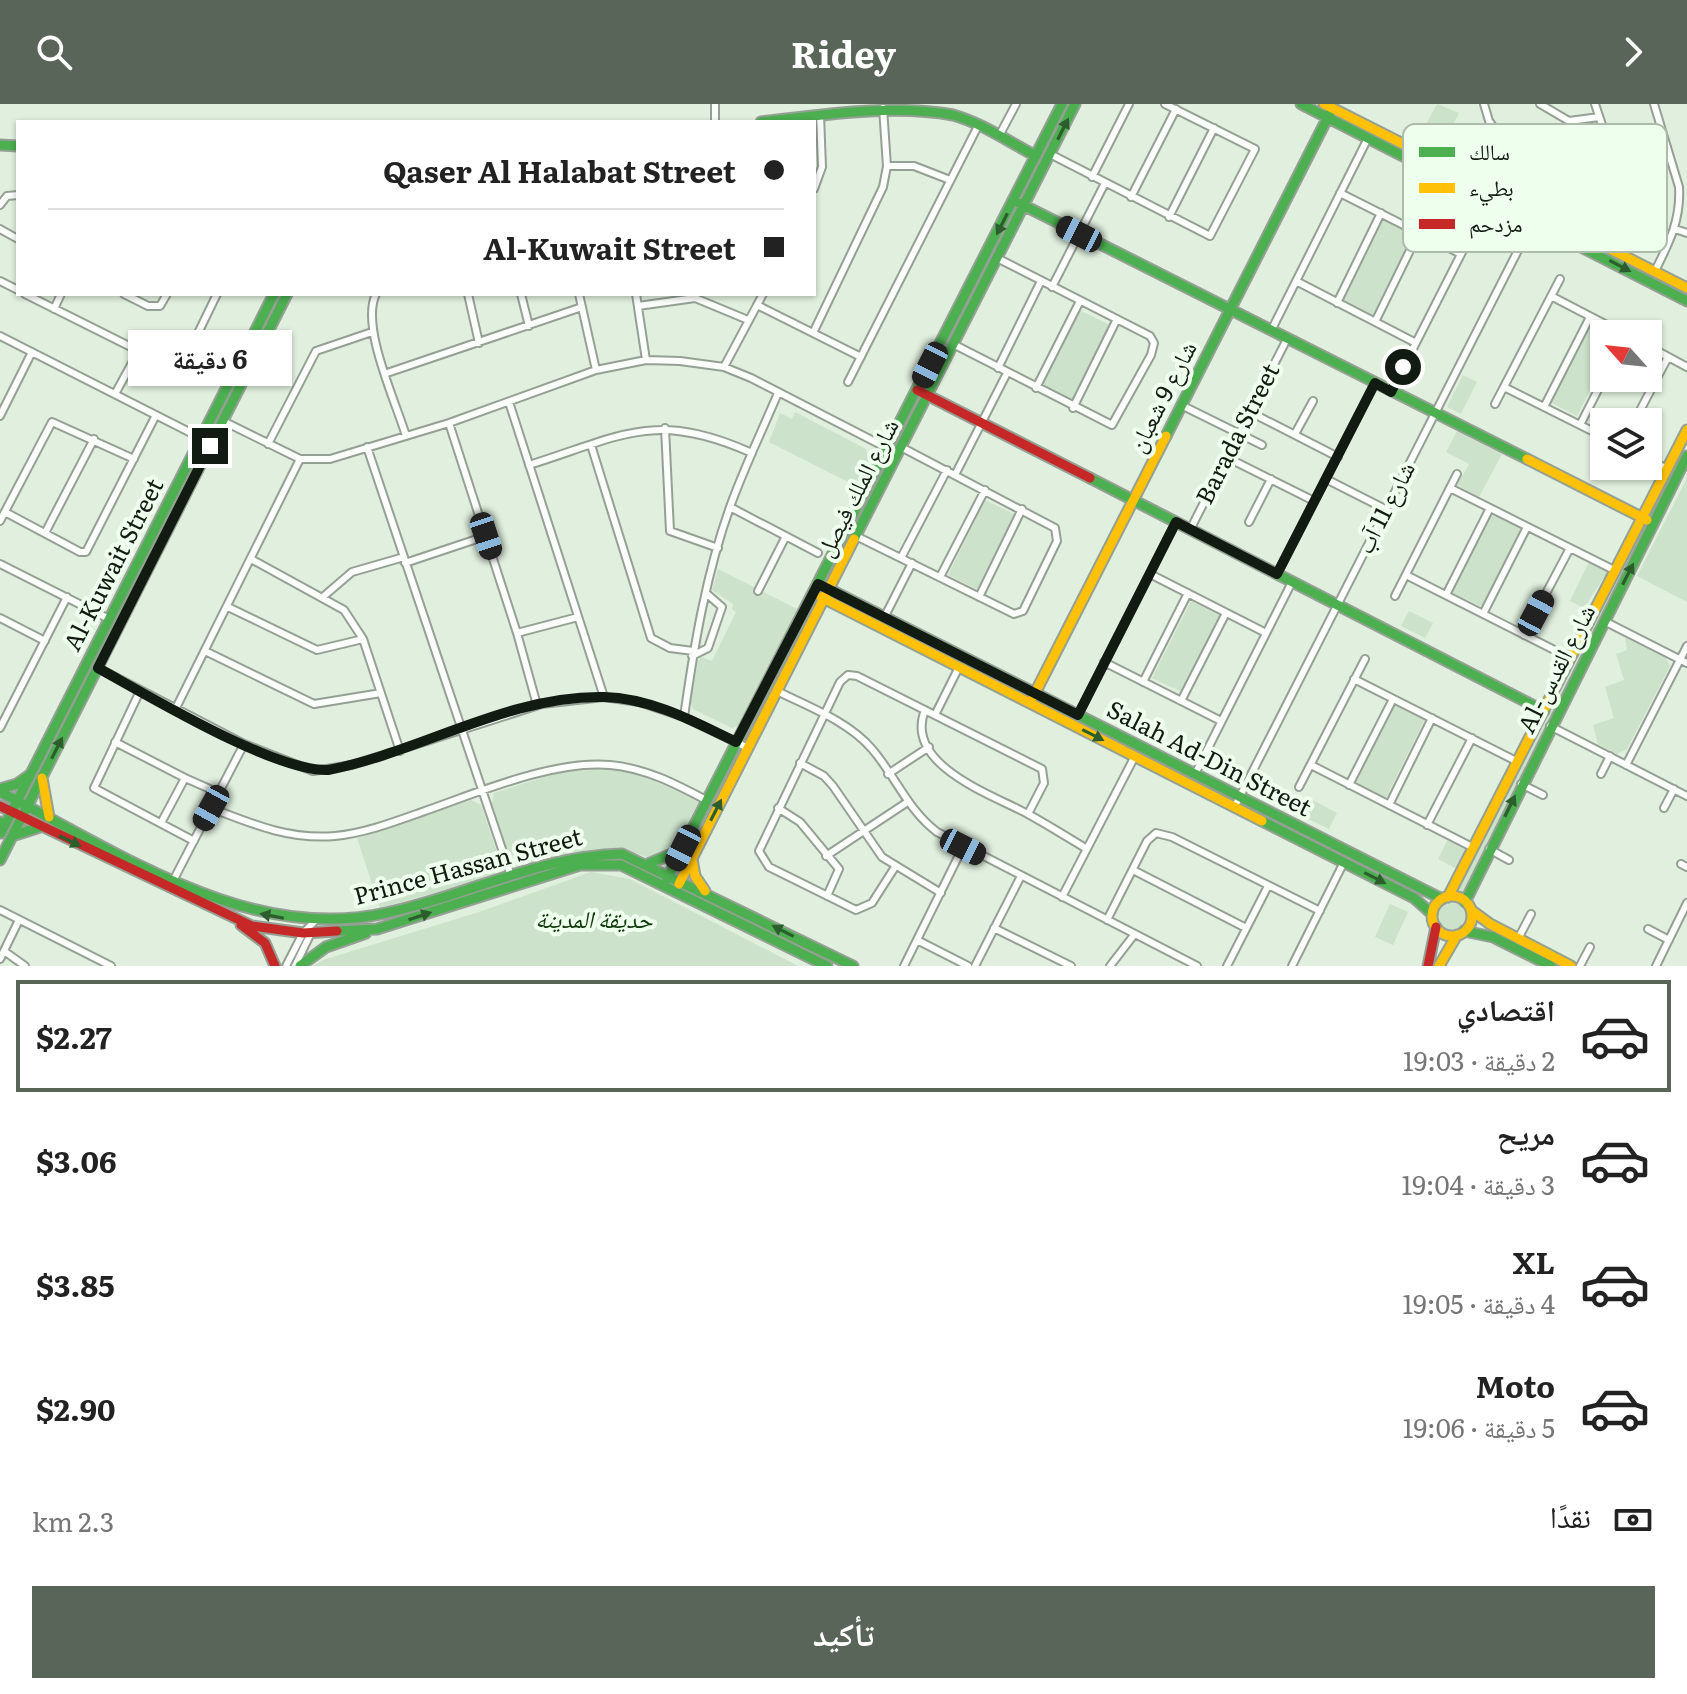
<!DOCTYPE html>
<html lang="ar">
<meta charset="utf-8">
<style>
body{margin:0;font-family:Literata,"Noto Naskh Arabic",serif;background:#f2f2f2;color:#222;direction:rtl;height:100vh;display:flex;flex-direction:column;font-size:30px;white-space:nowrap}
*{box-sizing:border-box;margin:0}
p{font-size:26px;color:#767676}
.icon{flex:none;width:44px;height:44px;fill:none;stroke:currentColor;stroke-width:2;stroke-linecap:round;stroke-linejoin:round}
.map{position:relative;height:862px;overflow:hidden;direction:ltr}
.details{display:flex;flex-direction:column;background:#fff;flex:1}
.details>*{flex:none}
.top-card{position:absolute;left:16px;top:16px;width:800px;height:176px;border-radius:0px;box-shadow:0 2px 6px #0004;direction:rtl;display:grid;align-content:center;height:176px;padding:0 32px;background:#fff}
.needle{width:52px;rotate:297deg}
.buttons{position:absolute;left:1590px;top:216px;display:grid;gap:16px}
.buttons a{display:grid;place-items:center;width:72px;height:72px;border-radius:0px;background:#fff;box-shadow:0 2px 6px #0004;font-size:40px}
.end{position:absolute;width:36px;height:36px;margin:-18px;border:10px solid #121b11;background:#fff;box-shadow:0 0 0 4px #fff}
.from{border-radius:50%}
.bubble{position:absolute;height:56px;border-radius:0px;background:#fff;box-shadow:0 2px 6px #0004;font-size:26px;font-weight:700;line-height:56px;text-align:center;direction:rtl}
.car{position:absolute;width:24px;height:48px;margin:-24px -12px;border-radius:10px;box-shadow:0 0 6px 2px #0007;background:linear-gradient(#222 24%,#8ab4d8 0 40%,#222 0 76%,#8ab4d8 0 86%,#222 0)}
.top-card b{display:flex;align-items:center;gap:28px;height:76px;font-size:30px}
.top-card b+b{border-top:2px solid #e0e0e0}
.top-card i{width:20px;height:20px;background:#222}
ul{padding:14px 0 0;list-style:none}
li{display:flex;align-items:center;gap:24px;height:112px;margin:0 16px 12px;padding:0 16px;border:4px solid transparent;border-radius:0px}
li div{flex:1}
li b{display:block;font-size:30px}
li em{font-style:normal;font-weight:700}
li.current{border-color:#5a6559}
li>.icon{width:72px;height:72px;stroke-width:1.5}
.pay{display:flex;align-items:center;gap:20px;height:88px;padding:0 32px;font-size:30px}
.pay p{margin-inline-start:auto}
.cta{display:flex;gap:16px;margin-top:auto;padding:16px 32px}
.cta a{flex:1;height:92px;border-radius:0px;background:#5a6559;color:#fff;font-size:32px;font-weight:700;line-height:92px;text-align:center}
header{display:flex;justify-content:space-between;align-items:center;height:104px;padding:0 32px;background:#5a6559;color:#fff;font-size:36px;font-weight:700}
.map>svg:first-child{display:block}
.green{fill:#cce2ca}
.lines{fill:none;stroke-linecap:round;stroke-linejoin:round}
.street-casing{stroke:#95a094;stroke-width:10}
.fast-casing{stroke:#95a094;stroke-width:13}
.slow-casing{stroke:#95a094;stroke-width:13}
.jam-casing{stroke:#95a094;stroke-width:13}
.street{stroke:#fafdfa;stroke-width:6}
.fast{stroke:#4caf50;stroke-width:9}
.slow{stroke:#ffc107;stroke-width:9}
.jam{stroke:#c62828;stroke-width:9}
.oneway{fill:#2c5e2d}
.route{stroke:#121b11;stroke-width:10}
.labels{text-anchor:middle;stroke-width:8;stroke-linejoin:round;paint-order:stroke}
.street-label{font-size:24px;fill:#121b11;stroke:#efffed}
.park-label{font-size:24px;font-style:italic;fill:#0d3a0a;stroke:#efffed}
.key{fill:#efffed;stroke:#adbbab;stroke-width:2}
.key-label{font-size:22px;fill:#121b11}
</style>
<header><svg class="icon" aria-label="forward" viewBox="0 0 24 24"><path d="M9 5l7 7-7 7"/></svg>Ridey<svg class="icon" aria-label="search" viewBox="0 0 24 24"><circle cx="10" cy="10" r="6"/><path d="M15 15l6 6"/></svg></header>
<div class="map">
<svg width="1687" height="862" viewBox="0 0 1687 862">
<rect width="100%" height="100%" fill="#e0efde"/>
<path class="green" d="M1437 0 1459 9 1445 37 1423 26Z
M1383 115 1416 131 1375 213 1342 197Z
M1079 206 1110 221 1072 297 1042 282Z
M1589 223 1604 231V260L1577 312 1550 298Z
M1463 271 1477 278 1461 310 1447 303Z
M795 308 866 345 869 356 856 382 769 338 780 309 792 315Z
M1457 327 1502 350 1479 393 1457 381 1469 360 1446 348Z
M1687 374V498L1637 472Z
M985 396 1016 411 978 486 948 471Z
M1492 409 1522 424 1484 504 1452 489Z
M1641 424 1644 426 1629 458 1463 790H1460L1458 787Z
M1589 458 1608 467 1584 504 1570 497Z
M718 465 797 505 739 621 732 624 693 605 690 596 698 557 701 553 712 557 736 508 732 505 733 500 712 486Z
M1191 497 1221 512 1182 588 1152 574Z
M1409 507 1433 519 1425 534 1401 522Z
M1625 534 1665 553 1670 562 1627 645 1617 650 1598 640 1593 621 1614 614 1605 583 1624 576 1616 550 1627 546Z
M1394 600 1425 615 1385 696 1354 681Z
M604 665 636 669 699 697 667 761C610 735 577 745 521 764L510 760 492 699 494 689 561 668Z
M1309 694 1337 709 1329 725 1300 711Z
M471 696 481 701 501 760 494 772 380 804 357 734Z
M1448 735 1469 746 1459 766 1438 755Z
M591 768 630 775 798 862H313L323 856 479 808Z
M1435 812a17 17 0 1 1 34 0a17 17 0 1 1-34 0Z
M1390 800 1408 808 1393 841 1375 833Z"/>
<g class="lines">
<g class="street-casing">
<path id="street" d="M715 0V18
M1484 0 1489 17 1500 32 1579 72 1616 66 1668 47
M1540 0 1569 17 1599 13
M1595 0 1624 86 1642 103
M1654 0 1679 83C1681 116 1669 139 1655 167
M999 32 1016 0
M1050 50 1210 132 1255 45 1165 0
M887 62H914L950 76
M1092 73 1129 0
M814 85 822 63 820 11
M1340 89 1461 150
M1131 93 1176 5
M0 101 7 92 18 91
M1169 113 1214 24
M0 125 18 135
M1675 125 1687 129
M0 177 18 186
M1296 177 1416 239
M1052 183 1105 79
M25 190 175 265 183 260 217 190
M124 190 148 202H160L167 190
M376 190C360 222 396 298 406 332
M468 190 479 239
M521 190 529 222
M579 190 596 266
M636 190 646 256
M1551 192 1624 230
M1337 199 1381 109
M757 201 861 253
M638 202 695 194 748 216
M54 205 61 190
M1375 218 1419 128
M1271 227 1368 34
M813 229 883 83 887 62 883 4
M0 232 201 334
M953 240 1112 321 1151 251 1154 239 1150 232 997 154
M1648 242 1687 263
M724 263 763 190
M998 264 1041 177
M387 269 582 203
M848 278 978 22
M1504 283 1604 333
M1036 284 1080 197
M1391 288 1489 95
M115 290 138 248
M509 298 604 593
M1495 300 1560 175
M1181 301 1262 341
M1544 303 1590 213
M1073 304 1117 215
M1250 308 1338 353
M0 312 32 248
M223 317 300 355H330L449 319 596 266 646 256 680 257 724 263 751 274 887 344
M1634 318 1668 253
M449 319 517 529 578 513
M1580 321 1604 274
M665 324 670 427 718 444
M1295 330 1313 297
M268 340 316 247 372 228
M591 341 651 534 670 544 693 547
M367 343 511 772
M1226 353 1314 397
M1648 355 1667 365
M529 361C624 331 655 306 752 349
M955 371 1007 269
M1326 375 1385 405
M1450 384 1616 467
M730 403 818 449
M5 408 80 448H86L156 311
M0 417 52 318 134 355
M1249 418 1271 375
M1190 426 1287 235
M45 429 94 335
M856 432 1014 510 1023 507 1057 437 1055 424 901 343
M901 454 947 366
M251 455 344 506 363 535 400 647
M405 459 486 432
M0 460 109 515
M1150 470 1266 529
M1277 470 1375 279
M1406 471 1570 554
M940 473 985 386
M758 487 786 432
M1446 491 1490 404
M324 492 352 468 404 453
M1395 492 1457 370
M979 493 1022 405
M228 503 317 546 363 535
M1483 510 1527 423
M0 514 45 537
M884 514 912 459
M1604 517 1687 559
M517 529 537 601
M1524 531 1570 444
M205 547 314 600 381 589
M692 552 708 544 722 503 706 489
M1104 558 1221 617
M98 564 244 640 313 667 352 661 542 600 604 593 639 598 684 613 748 644
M1354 575 1518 658
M1143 578 1188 489
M140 587 94 684 194 737
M777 587C809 603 848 617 872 645 896 673 907 705 937 728L1197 862
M1181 597 1226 509
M175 606 300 355
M925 606C903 661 993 691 1028 710 1048 721 1067 733 1087 745
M935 611 959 563
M1078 611 1176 418
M684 613C694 542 706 470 730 403 744 364 762 327 778 289
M1550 622 1687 692
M0 624 67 493
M115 638 185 674 161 719
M800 659 824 672 833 682 882 753 941 789
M1311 661 1474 744
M1626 661 1687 542
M888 670 929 643
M1195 670 1292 478
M1601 670 1610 652
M185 674 219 689
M1521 680 1543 691
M1349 681 1393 595
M1299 683 1365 555
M1389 701 1432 614
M1235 702 1533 117
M211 704C252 720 290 736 335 732 365 729 394 718 422 708 477 689 552 656 610 661 645 664 676 680 706 696
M778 704 800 718 839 765 827 792
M1664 704 1674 685
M1427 721 1472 634
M1489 745 1509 756
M826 752 906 699
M1681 760 1687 763
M895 763 872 799 856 806 769 763 759 747 840 578 848 571 857 572 1042 665 1044 679 1028 710
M1133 766 1246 824
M174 775 244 640
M1062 793 1135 652
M0 806 111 862
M1107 816 1147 737 1156 729 1172 733 1320 807
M994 824 1071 862
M1648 825 1669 836
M1518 835 1531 810
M917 836 968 862
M4 847 25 862
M0 855 19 816
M286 862 303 829 314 818
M295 862 311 829
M904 862 963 743
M975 862 1021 772
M1110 862 1134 831
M1227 862 1268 782
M1292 862 1344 758
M1580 862 1590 843
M1656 862 1687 799"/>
</g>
<g class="fast-casing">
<path id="fast" d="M1301 0 1687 197
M761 18C822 11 892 0 953 11 982 19 1009 38 1036 52
M0 41 18 42
M1013 96 1527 355
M1166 332 1331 7
M1090 374 1544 607
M854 435 1075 0
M823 482 1442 795
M0 685 17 680 31 670
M0 688C118 748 249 840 386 809 467 792 538 752 622 750L853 862
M1262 717 1414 794 1432 810
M0 718 1 728
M1 729 274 190
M12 732 40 723
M0 756 287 190
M648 760 681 746
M667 775 1062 0
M1465 798 1687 352
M337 827 377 825 580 761H621L827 862
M1464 827 1493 833 1551 862
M300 862 326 843 366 829"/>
</g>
<g class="slow-casing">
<path id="slow" d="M1324 0 1687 184
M1527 355 1647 416
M821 493 1262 717
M1033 593 1166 332
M42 674 49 713
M692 755 695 772 705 787
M679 780 854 435
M1432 812a20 20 0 1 1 40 0a20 20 0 1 1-40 0Z
M1448 793 1687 326
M1471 806 1490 820 1571 862
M1439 862 1457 831"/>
</g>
<g class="jam-casing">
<path id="jam" d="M917 286 1090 374
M0 702 252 822 303 829 337 827
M241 821 265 839 275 862
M1428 862 1436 823"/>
</g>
<use href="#street" class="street"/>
<use href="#fast" class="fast"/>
<use href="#slow" class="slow"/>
<use href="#jam" class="jam"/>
</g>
<defs><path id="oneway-solid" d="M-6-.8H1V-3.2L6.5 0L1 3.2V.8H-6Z" transform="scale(2)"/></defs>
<g class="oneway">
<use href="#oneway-solid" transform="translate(1063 25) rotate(-63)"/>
<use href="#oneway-solid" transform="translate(1002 120) rotate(117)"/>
<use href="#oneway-solid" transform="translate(1620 162) rotate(28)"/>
<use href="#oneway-solid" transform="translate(1628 470) rotate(-63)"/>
<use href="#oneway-solid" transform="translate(1093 631) rotate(27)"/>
<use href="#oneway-solid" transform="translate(57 644) rotate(-63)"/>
<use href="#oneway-solid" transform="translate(1510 702) rotate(-64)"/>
<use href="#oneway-solid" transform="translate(716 706) rotate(-63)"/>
<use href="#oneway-solid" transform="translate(70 737) rotate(26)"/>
<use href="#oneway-solid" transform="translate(1375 774) rotate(27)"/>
<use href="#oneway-solid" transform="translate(272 812) rotate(-169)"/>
<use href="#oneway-solid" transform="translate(420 812) rotate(-18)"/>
<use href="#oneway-solid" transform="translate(783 827) rotate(-153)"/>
</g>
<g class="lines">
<path class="route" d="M210 342 98 564C149 592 275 668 328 666 421 648 508 591 604 593 651 594 695 618 736 638L818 480 1078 611 1176 418 1277 470 1375 279 1391 288 1403 263"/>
</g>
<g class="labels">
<g class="street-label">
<text transform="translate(1163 293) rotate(-63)" y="8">شارع 9 شعبان</text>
<text transform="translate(1238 330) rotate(-63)" y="8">Barada Street</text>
<text transform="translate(858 384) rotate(-63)" y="8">شارع الملك فيصل</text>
<text transform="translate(1386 404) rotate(-63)" y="8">شارع 11 آب</text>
<text transform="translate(114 461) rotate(-63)" y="8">Al-Kuwait Street</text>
<text transform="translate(1557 565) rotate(-63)" y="8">Al-شارع القدس</text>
<text transform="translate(1209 655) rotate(27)" y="8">Salah Ad-Din Street</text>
<text transform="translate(468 763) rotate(-15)" y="8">Prince Hassan Street</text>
</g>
<g class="park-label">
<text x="594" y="824">حديقة المدينة</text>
</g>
</g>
<rect x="1403" y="20" width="264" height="128" rx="12" class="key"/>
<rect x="1419" y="43" width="36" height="10" fill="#4caf50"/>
<rect x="1419" y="79" width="36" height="10" fill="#ffc107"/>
<rect x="1419" y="115" width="36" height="10" fill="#c62828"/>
<g class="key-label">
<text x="1469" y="56">سالك</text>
<text x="1469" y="92">بطيء</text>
<text x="1469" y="128">مزدحم</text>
</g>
</svg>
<div class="buttons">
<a><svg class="needle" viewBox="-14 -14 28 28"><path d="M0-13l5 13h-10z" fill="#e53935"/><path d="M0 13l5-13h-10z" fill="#767676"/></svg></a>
<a><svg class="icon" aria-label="layers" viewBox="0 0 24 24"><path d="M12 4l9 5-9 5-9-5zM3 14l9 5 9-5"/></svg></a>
</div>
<i class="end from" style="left:1403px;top:263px"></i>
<i class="end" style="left:210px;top:342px"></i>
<div class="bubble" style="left:128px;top:226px;width:164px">6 دقيقة</div>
<i class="car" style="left:1079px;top:130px;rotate:297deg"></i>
<i class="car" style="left:930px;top:261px;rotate:207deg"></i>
<i class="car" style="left:486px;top:432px;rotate:162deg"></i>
<i class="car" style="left:1536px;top:509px;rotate:28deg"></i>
<i class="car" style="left:211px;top:704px;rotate:209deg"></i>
<i class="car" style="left:963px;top:743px;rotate:117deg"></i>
<i class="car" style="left:683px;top:744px;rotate:207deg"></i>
<div class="top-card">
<b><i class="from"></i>Qaser Al Halabat Street</b>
<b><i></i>Al-Kuwait Street</b>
</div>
</div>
<section class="details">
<ul>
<li class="current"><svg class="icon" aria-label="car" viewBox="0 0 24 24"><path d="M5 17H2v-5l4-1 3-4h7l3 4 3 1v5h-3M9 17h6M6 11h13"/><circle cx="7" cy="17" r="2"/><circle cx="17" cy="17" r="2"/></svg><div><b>اقتصادي</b><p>2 دقيقة · 19:03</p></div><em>$2.27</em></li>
<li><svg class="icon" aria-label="car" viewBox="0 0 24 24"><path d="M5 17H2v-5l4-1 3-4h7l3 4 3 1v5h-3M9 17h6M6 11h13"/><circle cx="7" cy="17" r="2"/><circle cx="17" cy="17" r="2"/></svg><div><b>مريح</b><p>3 دقيقة · 19:04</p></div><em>$3.06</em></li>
<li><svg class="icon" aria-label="car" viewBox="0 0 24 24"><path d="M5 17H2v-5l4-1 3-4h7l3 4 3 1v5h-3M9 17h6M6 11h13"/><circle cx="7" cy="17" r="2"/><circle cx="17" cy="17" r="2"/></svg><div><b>XL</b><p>4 دقيقة · 19:05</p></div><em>$3.85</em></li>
<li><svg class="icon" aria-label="car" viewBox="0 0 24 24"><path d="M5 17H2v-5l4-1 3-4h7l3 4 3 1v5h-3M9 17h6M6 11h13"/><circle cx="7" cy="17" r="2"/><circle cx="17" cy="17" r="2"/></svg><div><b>Moto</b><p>5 دقيقة · 19:06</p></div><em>$2.90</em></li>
</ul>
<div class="pay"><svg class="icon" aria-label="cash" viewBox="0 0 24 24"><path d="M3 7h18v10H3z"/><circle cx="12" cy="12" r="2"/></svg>نقدًا<p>2.3 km</p></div>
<div class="cta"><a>تأكيد</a></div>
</section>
